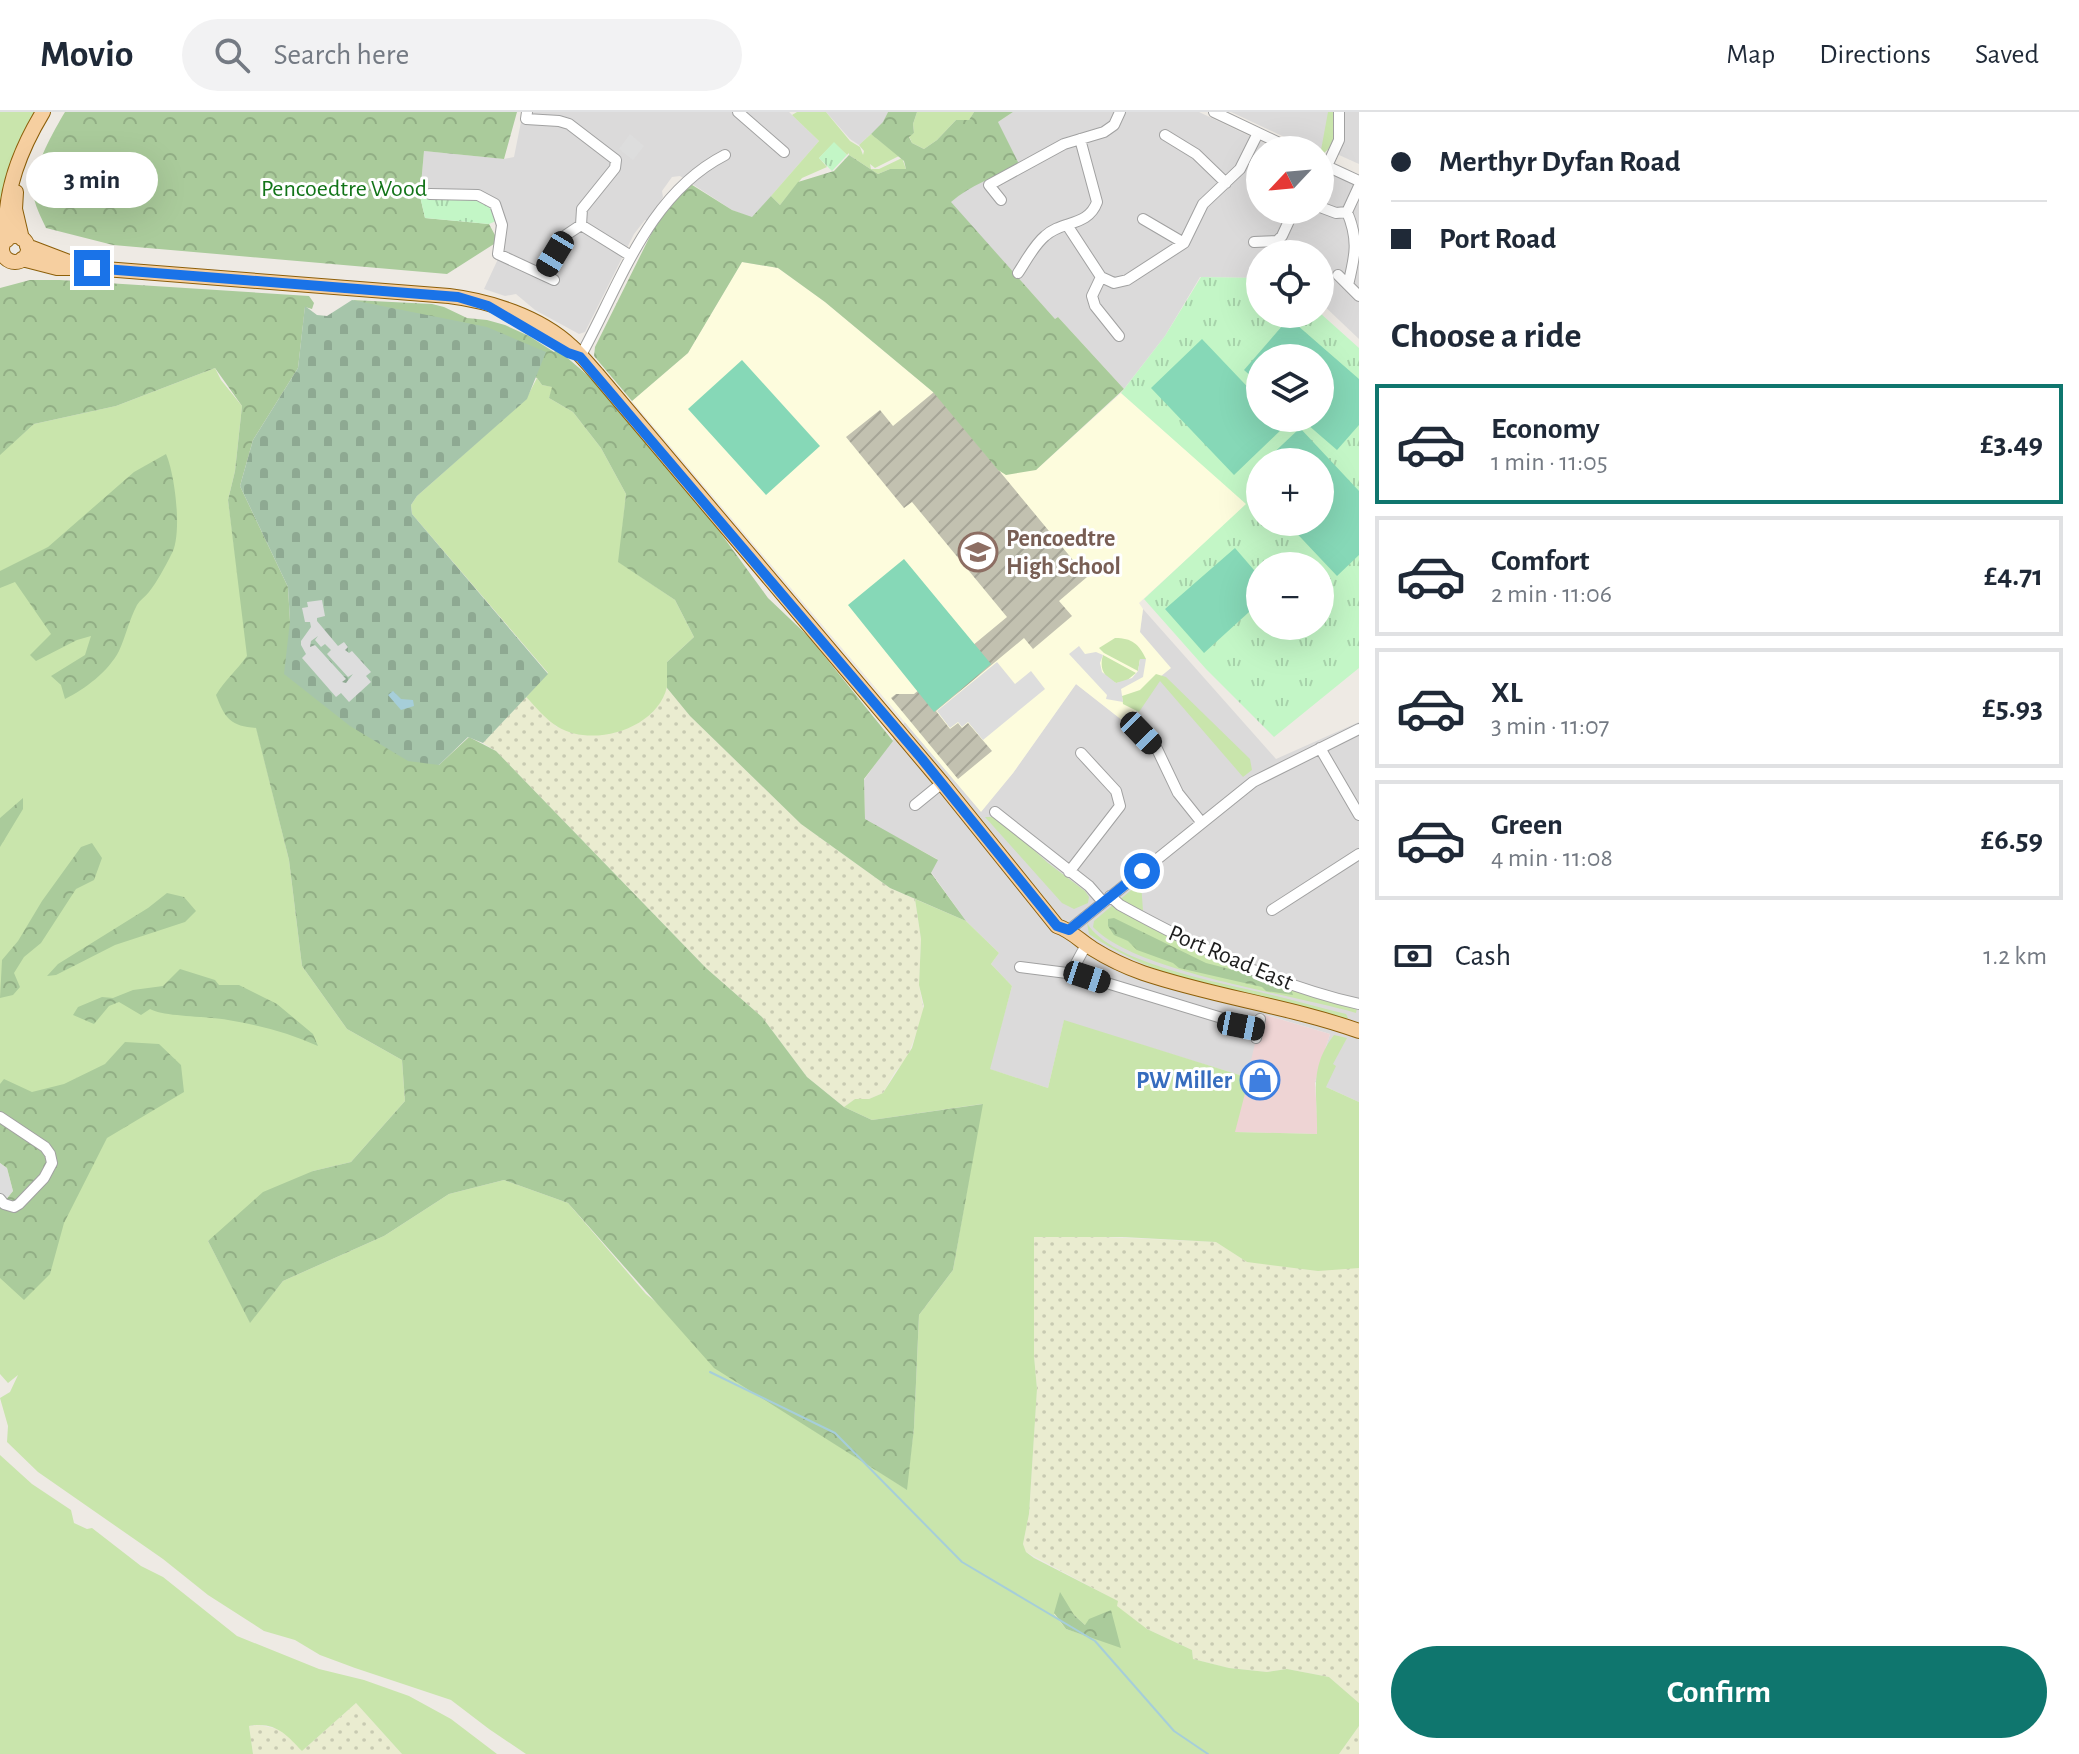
<!DOCTYPE html>
<meta charset="utf-8">
<style>
body{margin:0;font-family:"Alegreya Sans",sans-serif;background:#f2f2f3;color:#1f2937;height:100vh;display:flex;flex-direction:column;font-size:30px;white-space:nowrap}
*{box-sizing:border-box;margin:0}
p{font-size:26px;color:#747a83}
.icon{flex:none;width:44px;height:44px;fill:none;stroke:currentColor;stroke-width:2;stroke-linecap:round;stroke-linejoin:round}
.map{position:relative;flex:1;overflow:hidden}
.details{display:flex;flex-direction:column;background:#fff;width:720px}
.details>*{flex:none}
.hud{display:grid;align-content:center;height:176px;padding:0 32px;background:#fff}
.needle{width:52px;rotate:244deg}
.buttons{position:absolute;left:1246px;top:24px;display:grid;gap:16px}
.buttons a{display:grid;place-items:center;width:88px;height:88px;border-radius:50%;background:#fff;box-shadow:0 8px 32px #0002;font-size:40px}
.end{position:absolute;width:36px;height:36px;margin:-18px;border:10px solid #1a73e8;background:#fff;box-shadow:0 0 0 4px #fff}
.from{border-radius:50%}
.bubble{position:absolute;height:56px;border-radius:28px;background:#fff;box-shadow:0 8px 32px #0002;font-size:26px;font-weight:700;line-height:56px;text-align:center}
.car{position:absolute;width:24px;height:48px;margin:-24px -12px;border-radius:10px;box-shadow:0 0 6px 2px #0007;background:linear-gradient(#222 24%,#8ab4d8 0 40%,#222 0 76%,#8ab4d8 0 86%,#222 0)}
.hud b{display:flex;align-items:center;gap:28px;height:76px;font-size:30px}
.hud b+b{border-top:2px solid #e0e1e3}
.hud i{width:20px;height:20px;background:#1f2937}
ul{padding:0;list-style:none}
li{display:flex;align-items:center;gap:24px;height:120px;margin:0 16px 12px;padding:0 16px;border:4px solid #e0e1e3;border-radius:0px}
li div{flex:1}
li b{display:block;font-size:30px}
li em{font-style:normal;font-weight:700}
li.selected{border-color:#0f766e}
li>.icon{width:72px;height:72px;stroke-width:1.5}
h2{padding:0 32px;font-size:36px;line-height:96px}
.pay{display:flex;align-items:center;gap:20px;height:88px;padding:0 32px;font-size:30px}
.pay p{margin-inline-start:auto}
.primary-button{display:flex;gap:16px;margin-top:auto;padding:16px 32px}
.primary-button a{flex:1;height:92px;border-radius:48px;background:#0f766e;color:#fff;font-size:32px;font-weight:700;line-height:92px;text-align:center}
header{display:flex;align-items:center;gap:48px;box-sizing:border-box;height:112px;padding:0 40px;background:#fff;border-bottom:2px solid #e0e1e3}
header strong{font-size:38px}
nav{display:flex;gap:44px;margin-inline-start:auto;font-size:28px}
.search{width:560px;height:72px;background:#f2f2f3;display:flex;align-items:center;gap:20px;box-sizing:border-box;padding:0 28px;border-radius:44px;color:#747a83;font-size:30px}
main{display:flex;flex:1;min-height:0}
.map>svg:first-child{display:block}
.residential{fill:#dbdada}
.commercial{fill:#eed4d4}
.education{fill:#fdfcdd}
.construction{fill:url(#construction-furrows)}
.farmland{fill:url(#farmland-dots)}
.grass{fill:#c9e5ac;fill-rule:evenodd}
.forest{fill:url(#forest-crowns)}
.cemetery{fill:url(#cemetery-stones)}
.park{fill:url(#park-tufts);fill-rule:evenodd}
.pitch{fill:#86d8b7}
.parking{fill:#ddd;fill-rule:evenodd}
.water{fill:#a6ced9}
.lines{fill:none;stroke-linecap:round;stroke-linejoin:round}
.stream{stroke:#a6ced9;stroke-width:2}
.minor-casing{stroke:#a1a1a1;stroke-width:12}
.major-casing{stroke:#8d5f09;stroke-width:16}
.minor{stroke:#fff;stroke-width:10}
.major{stroke:#f6cfa0;stroke-width:14}
.route{stroke:#1a73e8;stroke-width:10}
.labels{text-anchor:middle;stroke-width:6;stroke-linejoin:round;paint-order:stroke}
.park-label{font-size:24px;fill:#127418;stroke:#fff}
.education-label{font-size:24px;font-weight:bold;fill:#785e54;stroke:#fff;text-anchor:start}
.street-label{font-size:24px;fill:#1d1d1d;stroke:#fff}
.shop-label{font-size:24px;font-weight:bold;fill:#366cbe;stroke:#fff;text-anchor:end}
</style>
<header>
<strong>Movio</strong>
<div class="search"><svg class="icon" aria-label="search" viewBox="0 0 24 24"><circle cx="10" cy="10" r="6"/><path d="M15 15l6 6"/></svg>Search here</div>
<nav><a>Map</a><a>Directions</a><a>Saved</a></nav>
</header>
<main>
<div class="map">
<svg width="1359" height="1642" viewBox="0 0 1359 1642">
<defs>
<pattern id="construction-furrows" width="10" height="10" patternUnits="userSpaceOnUse" patternTransform="scale(2)"><rect width="10" height="10" fill="#c2c1b0"/><path d="M-1 1l2-2M0 10L10 0M9 11l2-2" fill="none" stroke="#a6a597"/></pattern>
<pattern id="farmland-dots" width="8" height="8" patternUnits="userSpaceOnUse" patternTransform="scale(2)"><rect width="8" height="8" fill="#eaecd0"/><path d="M2 2h.1M6 6h.1" fill="none" stroke="#c8cab2" stroke-width="1.8" stroke-linecap="round"/></pattern>
<pattern id="forest-crowns" width="20" height="18" patternUnits="userSpaceOnUse" patternTransform="scale(2)"><rect width="20" height="18" fill="#aacb9b"/><path d="M2 6a3 3 0 1 1 6 0M12 15a3 3 0 1 1 6 0" fill="none" stroke="#92ae85"/></pattern>
<pattern id="cemetery-stones" width="16" height="16" patternUnits="userSpaceOnUse" patternTransform="scale(2)"><rect width="16" height="16" fill="#a6c5aa"/><path d="M2 7V4a2 2 0 0 1 4 0v3zM10 15v-3a2 2 0 0 1 4 0v3z" fill="#8ea992"/></pattern>
<pattern id="park-tufts" width="24" height="20" patternUnits="userSpaceOnUse" patternTransform="scale(2)"><rect width="24" height="20" fill="#c3f6c6"/><path d="M3 7l-1-3M5 7V3M7 7l1-3M15 17l-1-3M17 17v-4M19 17l1-3" fill="none" stroke="#a7d2aa"/></pattern>
</defs>
<rect width="100%" height="100%" fill="#eeeae4"/>
<path class="residential" d="M523 0H789L819 29 752 106 732 98 680 64 672 65 662 79 663 85 649 109 645 108 634 122 585 220 579 222 535 198 516 182 505 184 484 177 498 147 494 141 496 109 472 85 466 88 453 87 449 84H420L424 39 504 47 514 45Z
M826 0H888L883 11 859 33 850 27Z
M1013 0H1199L1279 38H1260V98H1320V57L1359 75V227L1320 190V142H1260V166L1200 165 1165 224 1124 277 1058 205 1055 207 950 90 974 72 998 10Z
M1231 0H1359V52L1328 38H1312Z
M1143 497 1276 647 1359 610V990L1315 970 1330 922 1263 902 1249 966 1064 909 1048 976 989 957 1012 874 991 852 999 841 966 809 931 760 937 747 865 708 864 668 905 610 981 699 1013 661 1076 572 1127 612Z"/>
<path class="commercial" d="M1262 902 1330 922 1315 970 1318 1022 1234 1020Z"/>
<path class="education" d="M742 150 778 156 825 190 933 280 998 358H1036L1121 281 1247 392 1139 491 1143 497 1140 520 1171 556 1160 565 1127 612 1076 572 1013 661 981 700 632 289 688 241Z"/>
<path class="construction" d="M934 280 1087 465 1059 489 1072 504 1033 537 1024 526 936 599 950 617 958 611 962 616 968 611 992 639 958 667 891 586 896 582H914L1007 505 912 390 904 396 846 325 880 298 893 314Z"/>
<path class="farmland" d="M667 576 690 604 801 712 890 776 915 787 921 827 919 873 924 901 907 946 895 960 883 981 869 987H855L844 995 807 965 762 905 706 856 496 639 483 631 526 585 557 615 614 621 636 612 652 601Z
M1058 1123 1217 1130 1247 1150 1359 1156V1591L1329 1565 1287 1557 1267 1560 1229 1556 1193 1547 1192 1538 1147 1517 1116 1494 1117 1489 1026 1440 1023 1432 1029 1402 1037 1277 1034 1244V1124Z
M356 1591 402 1642H253L249 1614 259 1613 283 1618 302 1639Z
M1359 1614V1642H1339Z"/>
<path class="grass" d="M0 0H36L20 27 0 105Z
M797 0H826L850 29 860 35 863 43 864 39 859 33 871 22 899 44 875 56 870 52 871 57H879L902 46 906 57H890L878 62 849 43V41L847 43 834 31 819 46 827 55 802 66 780 93 771 84 819 29 792 3Z
M917 0H974L969 8H956L937 28 924 37 912 31 909 24 914 21 913 12Z
M1328 0H1336C1338 18 1337 30 1324 41L1321 38Z
M215 256 221 268 242 294 235 359 228 388 245 517 252 598 289 748 302 854 347 917 402 948 405 989 351 1050 313 1059 208 1129 250 1210 283 1169 384 1124 449 1082 504 1068 568 1091 646 1182 804 1312 906 1377 914 1316 919 1203 953 1158 982 992 872 1008 844 995 855 987H869L883 981 912 936 924 894 919 873 921 827 915 787 966 809 999 841 991 852 1012 874 990 957 1048 976 1064 908 1249 966 1235 1020 1317 1022C1318 983 1308 957 1334 923L1347 926 1333 952 1336 954 1326 975 1359 990V1156L1318 1159 1247 1150 1216 1130 1123 1125H1034V1244L1037 1277 1029 1402 1023 1432 1026 1440 1034 1446 1118 1489 1117 1494 1147 1517 1192 1538 1193 1547 1229 1556 1267 1560 1287 1557 1329 1565 1359 1591V1614L1339 1642H526L489 1617 451 1588 355 1556 320 1543 295 1528 264 1519 208 1483 163 1447 38 1360 7 1330 8 1314 0 1286 10 1280 18 1263 8 1271 0 1262V342L34 312 116 294ZM1054 1502 1074 1503 1086 1514 1121 1535 1066 1517Z
M537 266 542 273 553 275 549 286 573 300 601 336 626 382 619 450 675 488 694 525 667 550C667 557 668 567 667 575 657 617 593 636 558 615 546 608 536 595 526 585L548 561 412 402 411 393 417 384 526 287Z
M1115 526C1132 526 1139 532 1146 547H1140L1138 559 1104 541 1099 536Z
M1103 543 1136 561 1125 570 1116 571C1104 565 1099 557 1103 543Z
M1156 562 1166 565 1250 647 1252 658 1243 665 1160 569 1139 600 1123 592 1122 584 1140 578Z
M985 705H994L1013 719 1048 751 1085 779 1089 785 1088 791 1074 797 1062 791Z
M1141 770 1143 799 1141 801 1118 789Z
M1114 792 1149 812 1357 896 1356 901C1292 882 1135 860 1093 815L1094 809Z
M1087 811C1111 852 1223 871 1268 882 1294 888 1320 896 1346 902L1348 906 1344 909C1257 886 1164 873 1089 822Z
M0 1343 32 1372 71 1398 74 1411 87 1417 92 1416 141 1454 163 1465 237 1524 319 1557 364 1568 409 1584 451 1607 497 1642H402L356 1591 302 1639C286 1622 275 1609 249 1614L253 1642H0Z"/>
<path class="forest" d="M65 0H517L504 47 424 39 420 84 425 106 489 112 496 125 494 132 447 162 113 133 46 116C42 107 36 96 34 86 29 62 53 20 65 0Z
M888 0H917L913 12 914 21 909 25 912 31 924 37 937 28 956 8H969L974 0H1013L998 10 1019 52C995 65 971 73 951 90L1055 207 1058 205 1124 277 1036 358 1006 363 998 358 933 280 825 190 778 156 742 150 688 241 632 289 594 244 595 235 656 112 689 71 732 98 752 105 771 84 780 93 798 70 834 59 849 43 878 62 890 57H906L904 49 871 22 883 10Z
M30 168H60L309 184 314 191 312 197 305 195 298 256 253 328 240 374 288 475 290 509 439 653 469 625 496 639 706 856 762 905 807 965 844 995 872 1008 983 992 953 1158 919 1203 914 1316 907 1378 714 1256 568 1091 504 1068 449 1082 384 1124 283 1169 250 1211 208 1129 263 1080 313 1059 351 1050 405 989 402 948 347 917 302 854 289 748 256 616C231 614 225 607 216 583 225 568 237 558 247 544L228 388 235 359 242 294 215 256 116 294 34 312 0 343V176Z
M352 188 432 192 444 195 467 206 487 208 505 213 529 224 554 240 557 237 592 267 638 320 711 408 768 486 809 525 893 629 864 667 865 707 938 748 931 761 966 809 890 776 801 712 690 604 667 576V550L694 525 675 488 618 450 626 382 601 336 573 300 549 286 552 275 542 273 537 266Z
M166 342C175 362 183 424 171 443 165 455 157 470 149 480 145 485 140 488 137 493 129 508 126 524 119 539 108 560 85 577 65 587L61 573 51 564 85 543 91 524 77 528 36 549 30 543 51 522 15 470 0 476V459L48 435 134 360Z
M23 686V697L0 735V706Z
M92 731 102 746 94 768 76 777 41 831 24 845 14 861 20 875 13 883 0 886 2 848 18 829 42 789 81 735Z
M167 781 184 785 196 799 185 810 115 833 56 863 47 864 58 852 148 796Z
M1114 806 1206 851 1277 869 1291 877 1293 883 1266 879 1262 875 1179 856 1173 851 1137 838 1128 829 1114 823 1108 814V807Z
M180 857 215 868 219 873H239L277 892 313 922 318 934C289 921 259 913 228 908 209 904 163 905 150 897L141 903 119 890 109 894 94 912 73 903 78 895 102 885 113 886 133 878 163 874Z
M125 930 159 932 181 953 184 980 107 1026 64 1111 50 1162 24 1188 0 1166V1095L13 1079 7 1056 0 1051V972L4 967 32 980 64 972 105 952Z
M1060 1480 1074 1503 1085 1513 1089 1507 1111 1498 1121 1536 1066 1517 1054 1501Z"/>
<path class="cemetery" d="M352 188 487 215 546 240 527 287 417 384 411 393 412 402 548 562 483 631 468 625 439 653 408 649 350 614 284 562 290 509 288 475 240 374 253 328 298 256 305 194 317 203 327 204Z"/>
<path class="park" d="M834 30 847 43 832 59 819 46Z
M420 84H449C455 90 465 89 472 85L489 94 496 109 489 112 425 106Z
M1201 165 1260 166V202L1320 201 1359 236V556L1274 625 1206 557 1144 487 1246 392 1121 281 1165 224ZM1260 246H1320V306H1260ZM1260 350H1320V410H1260ZM1260 454H1320V514H1260Z"/>
<path class="pitch" d="M1289 206 1359 267V313L1337 338 1300 306H1320V246H1260V272L1244 258Z
M1202 227 1260 288V306H1277L1285 314 1234 363 1151 276Z
M742 248 820 334 766 383 688 297Z
M1300 316 1359 379V443L1337 464 1286 410H1320V350H1264Z
M1235 436 1260 465V490L1204 541 1165 497Z
M904 447 991 552 934 600 848 493Z"/>
<path class="parking" d="M630 22 644 34 633 48 619 37Z
M322 488 325 504 317 506V509L338 534 344 530 348 535 345 538 349 541 352 539 371 560 366 564 371 570 349 590 341 581 336 585 302 546 306 542 301 533V529L311 515 310 510H305L302 496 308 495 307 490ZM318 524 315 528 321 535 325 532 331 538 327 542 348 565 353 562 346 571 342 570 346 567 315 533 310 535 311 529Z
M1079 534 1085 542 1096 540 1103 543 1100 551 1102 560 1116 571 1132 566 1138 559 1140 547H1146L1143 565 1121 577 1123 590 1106 587 1107 583 1069 542Z
M997 550 1015 572 1031 559 1045 577 983 628 968 610 962 615 958 610 950 616 937 599Z
M0 1051 7 1056 13 1079 0 1095Z"/>
<path class="water" d="M393 579 401 587 413 588 414 594 401 598 388 583Z"/>
<g class="lines">
<path class="stream" d="M710 1260 835 1321 962 1450 1095 1529 1174 1619 1208 1642"/>
<g class="minor-casing">
<path id="minor" d="M527 0 526 7 559 9 569 12 616 48 615 56 582 97 581 113
M738 0 784 40
M1214 0 1294 38
M1165 23 1196 42 1226 71
M1320 51 1359 69
M1327 54 1339 28V0
M430 82 478 83 495 92 502 113 498 142 554 168
M1001 88 989 73 1064 32 1104 20 1114 13 1120 0
M1320 95 1336 101 1347 100
M1143 107 1184 131
M1067 113 1101 165 1114 171 1127 168 1184 131 1203 92 1240 57 1258 21
M1254 130 1277 129 1282 124 1294 98
M543 161 566 123 581 113 631 144
M1018 161C1026 149 1034 133 1045 124 1062 108 1088 115 1097 90L1080 27
M1338 163 1359 184
M1101 165 1092 184 1095 194 1119 224
M1348 173C1355 144 1359 128 1347 100L1359 74
M580 245C620 173 647 83 725 43
M1137 619 1157 637 1178 681 1202 711
M1320 636 1359 703
M915 693 942 671
M995 700 1089 774 1103 790
M1069 760 1120 694 1116 679 1081 641
M1110 784 1120 793C1195 834 1275 873 1359 892
M1272 798 1359 742
M1069 818 1253 670 1359 617
M1020 855 1067 861 1073 857 1086 833
M1087 865 1258 917
M1256 926 1260 907
M0 1005 45 1035 50 1042 52 1051 44 1066 19 1092 14 1095 4 1092 0 1087"/>
</g>
<g class="major-casing">
<path id="major" d="M16 80 15 97 22 127
M2 137a13 13 0 1 1 26 0a13 13 0 1 1-26 0Z
M7 128C2 82 20 38 43 0
M27 134 69 150
M22 147 57 156H92L449 184C490 189 540 205 571 234 580 242 589 253 597 262L942 671 1057 814C1072 819 1080 829 1093 837 1109 847 1126 855 1143 861 1214 885 1289 894 1359 919"/>
</g>
<use href="#minor" class="minor"/>
<use href="#major" class="major"/>
</g>
<g class="lines">
<path class="route" d="M92 156 458 185 488 194 568 241 580 245 922 647 1057 814 1069 818 1142 759"/>
</g>
<defs>
<g id="school-ring" transform="scale(2)"><circle r="9.5" fill="#fff" stroke="#8d6e63" stroke-width="1.5"/><path d="M0-5L7-2L0 1L-7-2ZM-4 1L0 2.5L4 1V4Q0 6-4 4Z" fill="#8d6e63"/></g>
<g id="shop-ring" transform="scale(2)"><circle r="9.5" fill="#fff" stroke="#3f7fe0" stroke-width="1.5"/><path d="M-5-2.5h2.3a2.7 3.5 0 0 1 5.4 0H5L5.5 6h-11ZM-1.5-2.5h3a1.5 2.3 0 0 0-3 0Z" fill="#3f7fe0"/></g>
</defs>
<g fill-rule="evenodd">
<use href="#school-ring" x="978" y="440"/>
<use href="#shop-ring" x="1260" y="968"/>
</g>
<g class="labels">
<g class="park-label">
<text x="344" y="84">Pencoedtre Wood</text>
</g>
<g class="education-label">
<text x="1006" y="434">Pencoedtre<tspan x="1006" dy="28">High School</tspan></text>
</g>
<g class="street-label">
<text transform="translate(1231 845) rotate(23)" y="8">Port Road East</text>
</g>
<g class="shop-label">
<text x="1232" y="976">PW Miller</text>
</g>
</g>
</svg>
<div class="buttons">
<a><svg class="needle" viewBox="-14 -14 28 28"><path d="M0-13l5 13h-10z" fill="#e53935"/><path d="M0 13l5-13h-10z" fill="#747a83"/></svg></a>
<a><svg class="icon" aria-label="locate" viewBox="0 0 24 24"><circle cx="12" cy="12" r="6"/><path d="M12 2v4M12 18v4M2 12h4M18 12h4"/></svg></a>
<a><svg class="icon" aria-label="layers" viewBox="0 0 24 24"><path d="M12 4l9 5-9 5-9-5zM3 14l9 5 9-5"/></svg></a>
<a>+</a>
<a>−</a>
</div>
<i class="end from" style="left:1142px;top:759px"></i>
<i class="end" style="left:92px;top:156px"></i>
<div class="bubble" style="left:26px;top:40px;width:132px">3 min</div>
<i class="car" style="left:555px;top:142px;rotate:211deg"></i>
<i class="car" style="left:1141px;top:621px;rotate:136deg"></i>
<i class="car" style="left:1087px;top:865px;rotate:108deg"></i>
<i class="car" style="left:1241px;top:914px;rotate:101deg"></i>
</div>
<section class="details">
<div class="hud">
<b><i class="from"></i>Merthyr Dyfan Road</b>
<b><i></i>Port Road</b>
</div>
<h2>Choose a ride</h2>
<ul>
<li class="selected"><svg class="icon" aria-label="car" viewBox="0 0 24 24"><path d="M5 17H2v-5l4-1 3-4h7l3 4 3 1v5h-3M9 17h6M6 11h13"/><circle cx="7" cy="17" r="2"/><circle cx="17" cy="17" r="2"/></svg><div><b>Economy</b><p>1 min · 11:05</p></div><em>£3.49</em></li>
<li><svg class="icon" aria-label="car" viewBox="0 0 24 24"><path d="M5 17H2v-5l4-1 3-4h7l3 4 3 1v5h-3M9 17h6M6 11h13"/><circle cx="7" cy="17" r="2"/><circle cx="17" cy="17" r="2"/></svg><div><b>Comfort</b><p>2 min · 11:06</p></div><em>£4.71</em></li>
<li><svg class="icon" aria-label="car" viewBox="0 0 24 24"><path d="M5 17H2v-5l4-1 3-4h7l3 4 3 1v5h-3M9 17h6M6 11h13"/><circle cx="7" cy="17" r="2"/><circle cx="17" cy="17" r="2"/></svg><div><b>XL</b><p>3 min · 11:07</p></div><em>£5.93</em></li>
<li><svg class="icon" aria-label="car" viewBox="0 0 24 24"><path d="M5 17H2v-5l4-1 3-4h7l3 4 3 1v5h-3M9 17h6M6 11h13"/><circle cx="7" cy="17" r="2"/><circle cx="17" cy="17" r="2"/></svg><div><b>Green</b><p>4 min · 11:08</p></div><em>£6.59</em></li>
</ul>
<div class="pay"><svg class="icon" aria-label="cash" viewBox="0 0 24 24"><path d="M3 7h18v10H3z"/><circle cx="12" cy="12" r="2"/></svg>Cash<p>1.2 km</p></div>
<div class="primary-button"><a>Confirm</a></div>
</section>
</main>
